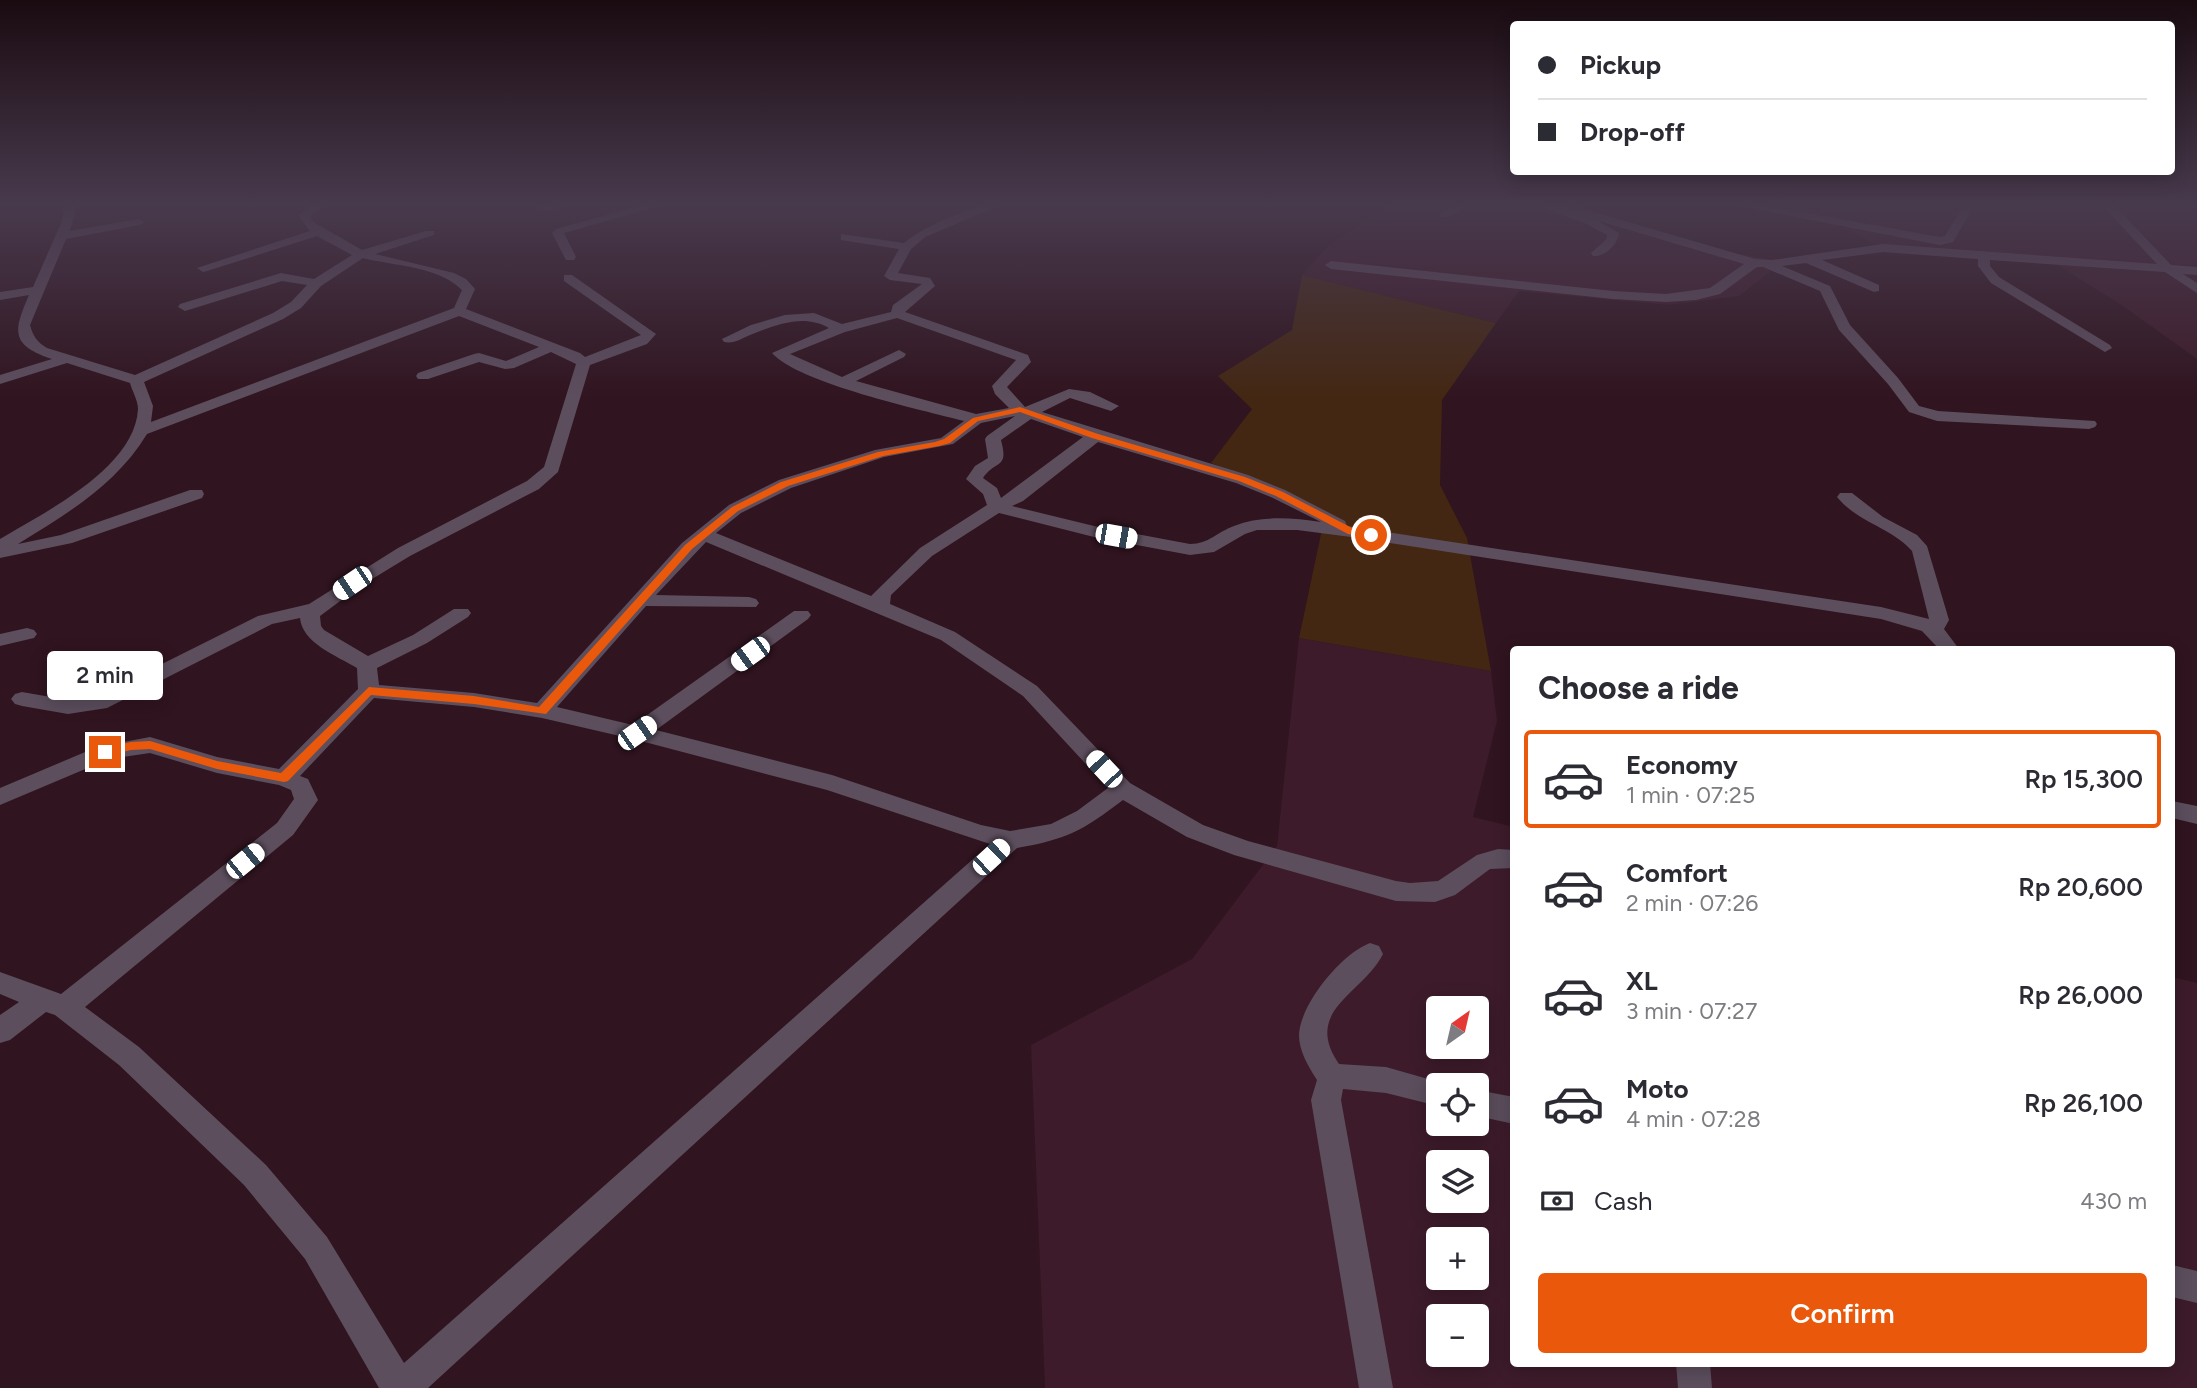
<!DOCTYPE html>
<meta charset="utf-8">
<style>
body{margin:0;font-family:Figtree,sans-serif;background:#f2f2f3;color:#2b2b33;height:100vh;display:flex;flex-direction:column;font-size:26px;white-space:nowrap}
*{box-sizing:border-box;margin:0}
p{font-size:23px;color:#7c7c81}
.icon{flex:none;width:38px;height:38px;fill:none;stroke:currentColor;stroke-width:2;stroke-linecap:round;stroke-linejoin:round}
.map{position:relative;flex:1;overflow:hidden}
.details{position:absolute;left:1510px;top:646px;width:665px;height:721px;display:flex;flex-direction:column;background:#fff;border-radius:7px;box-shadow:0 4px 18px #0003}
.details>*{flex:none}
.banner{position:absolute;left:1510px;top:21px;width:665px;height:154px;border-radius:7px;box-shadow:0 4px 18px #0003;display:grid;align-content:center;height:154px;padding:0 28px;background:#fff}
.needle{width:46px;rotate:34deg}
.controls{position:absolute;left:1426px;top:996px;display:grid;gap:14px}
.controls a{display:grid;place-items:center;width:63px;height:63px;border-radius:7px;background:#fff;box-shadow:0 4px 18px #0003;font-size:35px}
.end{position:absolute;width:32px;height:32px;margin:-16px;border:9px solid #ea580c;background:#fff;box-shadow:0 0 0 4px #fff}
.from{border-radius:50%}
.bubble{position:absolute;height:49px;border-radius:7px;background:#fff;box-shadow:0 4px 18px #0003;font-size:23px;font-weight:600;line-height:49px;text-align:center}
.car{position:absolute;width:21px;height:42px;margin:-21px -10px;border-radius:9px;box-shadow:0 0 5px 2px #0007;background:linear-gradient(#fff 24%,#345 0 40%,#fff 0 76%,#345 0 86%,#fff 0)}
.banner b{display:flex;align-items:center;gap:24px;height:66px;font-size:26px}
.banner b+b{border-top:2px solid #e1e1e2}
.banner i{width:18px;height:18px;background:#2b2b33}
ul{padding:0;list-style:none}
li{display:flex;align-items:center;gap:21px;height:98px;margin:0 14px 10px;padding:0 14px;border:4px solid transparent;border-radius:7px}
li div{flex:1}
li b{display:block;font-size:26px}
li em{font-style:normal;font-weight:600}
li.selected{border-color:#ea580c}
li>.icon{width:63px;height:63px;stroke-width:1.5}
h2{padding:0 28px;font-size:32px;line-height:84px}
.pay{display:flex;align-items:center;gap:18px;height:77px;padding:0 28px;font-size:26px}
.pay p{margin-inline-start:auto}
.action{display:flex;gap:14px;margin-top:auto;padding:14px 28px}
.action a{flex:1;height:80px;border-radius:7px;background:#ea580c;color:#fff;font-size:28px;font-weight:600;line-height:80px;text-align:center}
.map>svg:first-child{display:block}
.built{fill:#3d1b2a;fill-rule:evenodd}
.green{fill:#432712}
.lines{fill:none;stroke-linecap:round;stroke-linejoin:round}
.minor{fill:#5c4e5d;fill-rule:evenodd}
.route{fill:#ea580c}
</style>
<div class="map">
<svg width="2197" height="1388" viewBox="0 0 2197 1388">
<rect width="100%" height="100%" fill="#30141f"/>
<path class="built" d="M1394 205H1571L1708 248 1783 262 1739 296 1669 305 1519 291 1496 323 1302 275 1331 243Z
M1732 205H2197V359L2123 306 2046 258 1875 244 1835 223Z
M1299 638 1491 671 1497 721 1473 817 1514 827V1363H2172V977L2197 983V1388H1045L1031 1045 1192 959 1277 846ZM1438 1008H1477V1046H1438ZM1438 1085H1477V1124H1438ZM1438 1162H1477V1200H1438ZM1438 1239H1477V1278H1438ZM1438 1316H1477V1354H1438Z"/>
<path class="green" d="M1302 275 1496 323 1442 400 1440 485 1467 538 1491 671 1299 638 1325 515 1211 463 1252 409 1218 376 1292 330Z"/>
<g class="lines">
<path class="minor" d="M65 205H77L70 231 139 219 145 222 139 225 66 239 30 325C33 336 37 342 47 348L135 375 273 313 291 302 307 285 282 281 185 311 178 307 180 304 281 273 314 279 352 255 317 236 207 271 203 272 197 268 310 231 298 215 313 205H327L310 216 315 223 362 250 426 231H434V235L375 254 454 273 466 279 475 289 466 309 580 353 585 357 641 335 564 281V275H572L656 334 647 344 590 365 558 472 539 489 410 556 359 587 320 616 321 626 324 630 368 656 413 635 454 609H468L471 613 468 617 427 643 377 668 379 685 474 693 537 703 682 543 729 505 779 480 875 450 941 438 964 421C922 410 798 383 772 353L829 328C804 313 775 325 750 335 741 339 734 344 724 342L722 339 751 325 785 315 814 313 842 324 891 312 893 305 922 284 890 280 884 276 899 249 841 240V234L904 243C926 225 972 205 1000 205L925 237 911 249 898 273 930 278 935 286 905 312 1028 355 1031 362 1007 387 1025 407 1069 389 1090 392 1119 406 1111 411 1070 398 1042 412 1248 475 1285 490 1345 521 1347 526 1881 607 1929 619 1912 551C1892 528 1857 522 1837 497L1840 493H1852L1883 517 1917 535 1927 546 1949 620 1944 629 1959 649H1939L1922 631 1881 619 1351 537 1297 530H1257L1245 534 1214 552 1190 555 1094 537 999 513 932 556 891 595 890 604 955 632 1037 686 1130 783 1203 825 1248 841 1396 881 1410 883 1438 881 1477 855 1498 849 1514 850V868L1490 869 1455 895 1435 902 1396 901 1234 855 1187 837 1123 800C1082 831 1068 839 1017 848L428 1388H379L305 1259 244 1185 119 1065 55 1015 46 1012 10 1040 0 1043V1015L19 1002 0 994V972L61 994 277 823 294 799 291 790 279 785 217 773 150 753 109 759 0 805V788L97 747 150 737 217 757 279 769 358 689 357 668C337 656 302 643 300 618L272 624 107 708 68 714 22 706 15 704 11 699 15 694 22 692 68 700 96 697 258 616 309 604 398 548 527 481 544 467 576 364 551 352 514 368 505 369 479 362 428 379H418L416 376 418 373 474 354 479 353 506 361 539 347 459 316 147 434C116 485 68 513 18 544L61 535 190 490H202L204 494 202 498 72 543 0 558V539C45 512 135 468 138 409 138 400 132 391 130 383L67 363 0 384V375L52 359C9 345 14 330 29 295L0 300V292L33 287 62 221ZM363 258C394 266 438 266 462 290L454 308 151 422 153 406 144 382 283 319 301 308 321 286ZM897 318 1016 360 992 386 995 394 1009 408 976 414 856 381 904 357 906 354 899 350 842 377 790 354 845 332ZM1015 416 987 436 985 439 988 458 975 466 966 479 983 494 987 505 920 548 871 596 716 533 741 513 791 488 884 457 953 444 981 423ZM1031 419 1083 437 1001 498 997 488 983 478C996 459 1009 470 1001 440ZM1098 442 1236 483 1273 498 1321 522C1292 518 1262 515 1234 526 1217 532 1209 544 1190 544L1094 526 1012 506 1023 501ZM706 542 941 640 1023 696 1108 788 1077 811 1051 824 1010 831 981 825 832 775 656 730 808 619 811 615 808 611H794L633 725 557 707 646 606 756 607 759 603 756 599 749 597 656 595ZM374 698 474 707 542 718 637 740 827 790 990 844 404 1363 327 1237 266 1165 139 1047 85 1007 293 835 318 800 308 779 300 776Z
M544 205H566L547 211 541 208Z
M643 205H662L564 233 576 257 574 260H566L552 233 556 229Z
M1455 205H1470L1449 217H1441V213Z
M1532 205H1570L1755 259 1772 260 1883 244 2157 264 2102 205H2114L2171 265 2197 267V275L2183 274 2197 283V293L2165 272 1990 260V266L1999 277 2110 345 2112 348 2105 352 1991 283 1978 266V259L1883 252 1822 260 1879 285V291L1874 292 1806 263 1782 266 1830 286 1850 325 1898 378 1919 406 1938 411 2095 421 2097 424 2095 427 2089 429 1937 421 1909 412 1888 384 1839 330 1820 291 1763 267H1757L1720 294 1696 300 1666 302 1613 299 1331 269 1325 265 1331 261 1613 291 1666 294 1710 288 1744 264 1596 220 1619 233C1617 245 1605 257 1593 256L1591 253 1606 240 1607 235 1585 223Z
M1735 205H1761L1940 237 1945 236 1963 205H1974L1953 242 1940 245Z
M27 628 34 630 37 634 34 638 0 646V634Z
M2172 801 2197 806V824L2172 818Z
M1370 943 1379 946 1383 954C1363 994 1302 1010 1339 1064L1386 1067 1449 1085H1438V1106L1386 1093 1343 1089 1341 1100 1393 1388H1359L1311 1100 1317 1080C1308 1066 1299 1051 1299 1035 1300 1004 1342 953 1370 943Z
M1477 1090 1514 1097V1124L1477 1116Z
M2172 1265 2197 1271V1303L2172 1297Z
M1676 1363H1710L1712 1388H1678Z"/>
</g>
<linearGradient id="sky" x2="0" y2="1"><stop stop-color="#1a0b11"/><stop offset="0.51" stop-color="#483a4d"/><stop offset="1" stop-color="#483a4d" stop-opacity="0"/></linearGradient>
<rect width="2197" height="400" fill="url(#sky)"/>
<path class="route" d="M1020 407 1098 434 1245 477 1283 492 1354 529 1376 535 1371 538 1348 534 1276 496 1239 481 1092 438 1020 412 978 421 950 443 939 446 883 456 788 486 738 511 692 549 546 714 474 704 371 695 288 781 284 782 217 769 150 749 131 750 105 756 99 752 101 749 131 742 150 741 217 761 281 773 369 687 474 696 539 707 685 545 732 507 781 482 878 452 935 442 944 439 973 418Z"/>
</svg>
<div class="controls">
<a><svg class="needle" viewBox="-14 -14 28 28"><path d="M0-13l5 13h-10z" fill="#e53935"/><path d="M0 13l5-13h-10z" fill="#7c7c81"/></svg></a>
<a><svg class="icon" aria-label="locate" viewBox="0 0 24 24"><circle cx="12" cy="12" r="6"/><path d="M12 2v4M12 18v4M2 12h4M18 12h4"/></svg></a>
<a><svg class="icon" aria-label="layers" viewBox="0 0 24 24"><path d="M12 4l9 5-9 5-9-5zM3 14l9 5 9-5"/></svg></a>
<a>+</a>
<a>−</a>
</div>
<i class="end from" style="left:1371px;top:535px"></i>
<i class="end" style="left:105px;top:752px"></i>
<div class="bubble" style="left:47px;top:651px;width:116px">2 min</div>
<i class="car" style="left:1116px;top:536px;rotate:100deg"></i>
<i class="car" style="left:352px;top:583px;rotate:236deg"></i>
<i class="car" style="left:750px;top:654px;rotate:234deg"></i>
<i class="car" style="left:637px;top:733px;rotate:55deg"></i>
<i class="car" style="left:1104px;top:769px;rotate:317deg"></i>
<i class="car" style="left:991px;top:857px;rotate:47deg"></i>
<i class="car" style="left:245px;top:861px;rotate:51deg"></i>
<div class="banner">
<b><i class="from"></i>Pickup</b>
<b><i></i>Drop-off</b>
</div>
<section class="details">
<h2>Choose a ride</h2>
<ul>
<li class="selected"><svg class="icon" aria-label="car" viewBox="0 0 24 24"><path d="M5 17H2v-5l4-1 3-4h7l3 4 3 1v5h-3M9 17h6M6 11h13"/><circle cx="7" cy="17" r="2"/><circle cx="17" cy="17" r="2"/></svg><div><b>Economy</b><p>1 min · 07:25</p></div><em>Rp 15,300</em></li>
<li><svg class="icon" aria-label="car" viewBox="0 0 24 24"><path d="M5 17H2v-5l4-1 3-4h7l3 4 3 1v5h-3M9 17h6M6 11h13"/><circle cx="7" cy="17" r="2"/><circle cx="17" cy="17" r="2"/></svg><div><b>Comfort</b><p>2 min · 07:26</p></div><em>Rp 20,600</em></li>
<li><svg class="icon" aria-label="car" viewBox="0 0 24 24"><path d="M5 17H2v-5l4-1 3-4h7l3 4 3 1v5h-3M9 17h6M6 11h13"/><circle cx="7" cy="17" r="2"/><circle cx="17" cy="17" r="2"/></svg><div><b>XL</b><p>3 min · 07:27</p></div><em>Rp 26,000</em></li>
<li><svg class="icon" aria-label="car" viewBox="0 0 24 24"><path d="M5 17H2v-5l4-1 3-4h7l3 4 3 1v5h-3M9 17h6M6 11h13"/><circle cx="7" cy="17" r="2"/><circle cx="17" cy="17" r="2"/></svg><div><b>Moto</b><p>4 min · 07:28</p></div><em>Rp 26,100</em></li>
</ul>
<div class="pay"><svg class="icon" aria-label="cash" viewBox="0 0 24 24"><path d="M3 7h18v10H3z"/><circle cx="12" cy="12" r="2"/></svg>Cash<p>430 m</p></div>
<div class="action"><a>Confirm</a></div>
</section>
</div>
